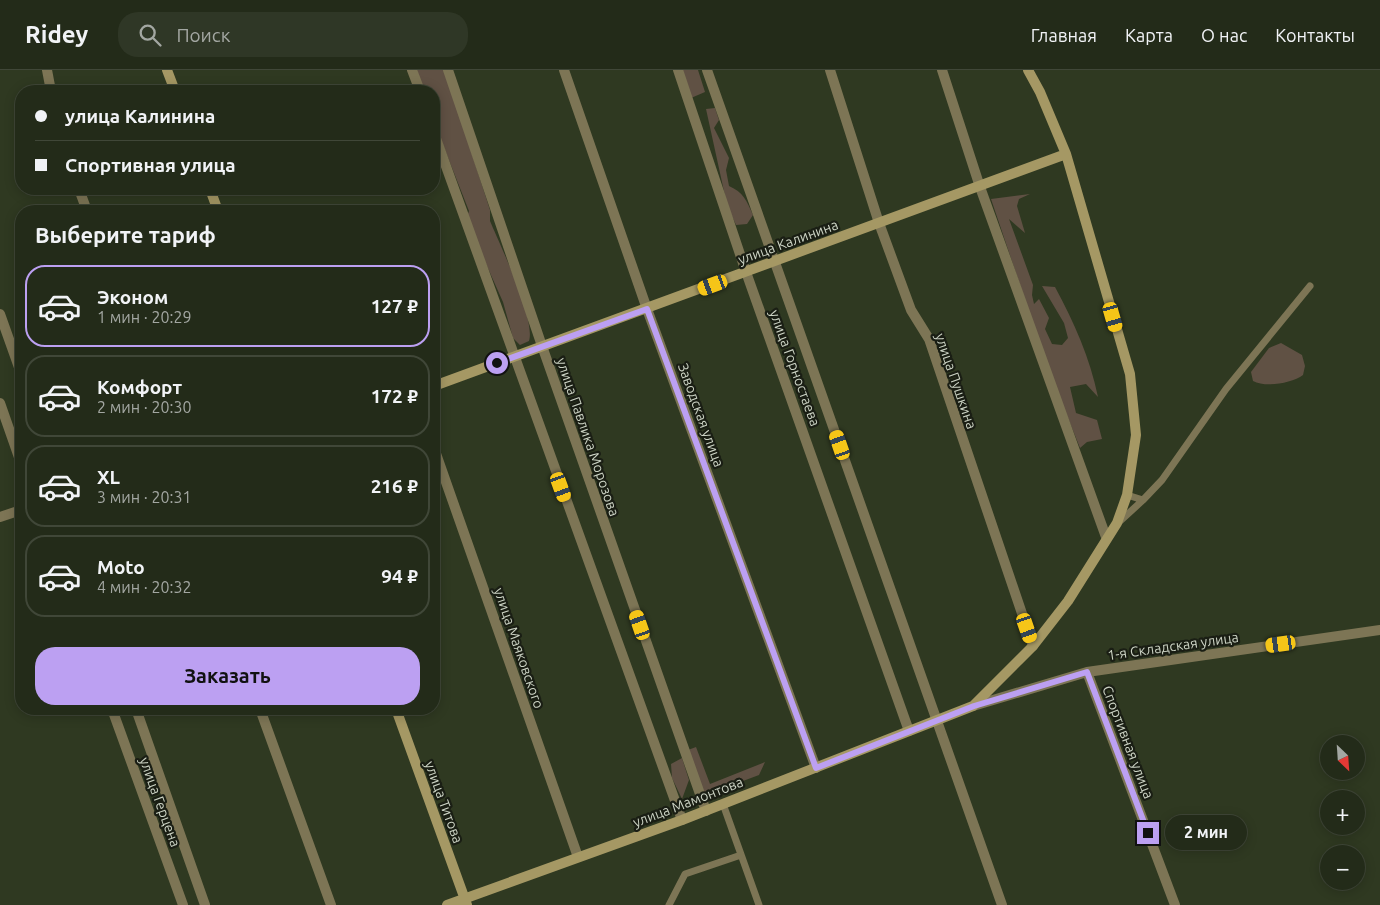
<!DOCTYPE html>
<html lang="ru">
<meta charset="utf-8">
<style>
body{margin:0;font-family:Ubuntu,sans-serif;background:#2f3726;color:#f1f3f6;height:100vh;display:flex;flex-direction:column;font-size:19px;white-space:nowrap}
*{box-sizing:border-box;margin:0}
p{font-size:16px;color:#a3a7a2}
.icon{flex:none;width:28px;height:28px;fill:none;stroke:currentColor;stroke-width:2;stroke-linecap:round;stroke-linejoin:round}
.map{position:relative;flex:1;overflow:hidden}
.side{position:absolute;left:15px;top:135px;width:425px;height:510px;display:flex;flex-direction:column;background:#232b19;border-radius:20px;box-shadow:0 2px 12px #0003,0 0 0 1px #404738}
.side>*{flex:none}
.top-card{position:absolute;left:15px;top:15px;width:425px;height:110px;border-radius:20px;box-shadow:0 2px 12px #0003,0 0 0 1px #404738;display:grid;align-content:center;height:110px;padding:0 20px;background:#232b19}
.needle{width:32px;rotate:155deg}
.buttons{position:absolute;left:1320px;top:665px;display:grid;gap:10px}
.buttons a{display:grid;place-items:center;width:45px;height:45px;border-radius:50%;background:#232b19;box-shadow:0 2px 12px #0003,0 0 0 1px #404738;font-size:25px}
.end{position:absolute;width:22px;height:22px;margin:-11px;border:6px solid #bca0f2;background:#111;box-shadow:0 0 0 2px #111}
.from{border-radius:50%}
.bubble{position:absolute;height:35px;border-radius:18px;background:#232b19;box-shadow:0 2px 12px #0003,0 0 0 1px #404738;font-size:16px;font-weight:700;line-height:35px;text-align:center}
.car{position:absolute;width:15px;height:30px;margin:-15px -8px;border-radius:6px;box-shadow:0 0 4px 1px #0007;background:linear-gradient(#f5c518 24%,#345 0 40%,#f5c518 0 76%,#345 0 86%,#f5c518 0)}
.top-card b{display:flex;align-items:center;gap:18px;height:48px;font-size:19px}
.top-card b+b{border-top:1px solid #404738}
.top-card i{width:12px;height:12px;background:#f1f3f6}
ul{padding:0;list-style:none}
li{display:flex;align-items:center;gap:15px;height:82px;margin:0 10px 8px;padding:0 10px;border:2px solid #404738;border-radius:20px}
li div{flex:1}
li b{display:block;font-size:19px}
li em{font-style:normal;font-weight:700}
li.on{border-color:#bca0f2}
li>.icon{width:45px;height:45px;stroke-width:1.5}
h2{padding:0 20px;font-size:22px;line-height:60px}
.primary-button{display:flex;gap:10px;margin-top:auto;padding:10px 20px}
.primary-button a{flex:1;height:58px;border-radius:20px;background:#bca0f2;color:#111;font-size:20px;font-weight:700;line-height:58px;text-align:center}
header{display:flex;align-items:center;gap:30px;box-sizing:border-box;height:70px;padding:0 25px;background:#232b19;border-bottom:1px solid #404738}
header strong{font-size:24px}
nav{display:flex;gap:28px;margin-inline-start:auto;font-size:18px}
.search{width:350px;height:45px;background:#2f3726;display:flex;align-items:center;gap:12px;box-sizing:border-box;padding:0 18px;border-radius:20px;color:#a3a7a2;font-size:19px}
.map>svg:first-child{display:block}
.green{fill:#605144}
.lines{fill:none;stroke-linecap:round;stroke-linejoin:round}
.lane{stroke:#7d7555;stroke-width:7}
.street{stroke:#7d7555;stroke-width:10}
.secondary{stroke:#a59864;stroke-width:10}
.route{stroke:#bca0f2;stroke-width:6}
.labels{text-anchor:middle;stroke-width:4.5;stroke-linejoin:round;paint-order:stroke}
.street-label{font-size:14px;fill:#cdd4c5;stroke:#1a1e14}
</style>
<header>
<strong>Ridey</strong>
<div class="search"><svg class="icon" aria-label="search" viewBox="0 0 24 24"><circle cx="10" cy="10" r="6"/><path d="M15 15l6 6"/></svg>Поиск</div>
<nav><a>Главная</a><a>Карта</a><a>О нас</a><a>Контакты</a></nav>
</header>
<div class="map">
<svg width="1380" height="835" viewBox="0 0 1380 835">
<rect width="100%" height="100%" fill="#2f3921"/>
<path class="green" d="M417 0H445L490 140V151C500 175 536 249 529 271L520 275 513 268 503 232 466 149 469 141 434 52V21H423Z
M682 0H698L705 22 691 28Z
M715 38 719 50 714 58 729 88 726 100 729 116C743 122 747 131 753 145L747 154 736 155 727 135 706 39Z
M1030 124 1019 129 1017 136 1025 163 1009 149 1033 215 1032 225 1034 234 1039 229 1049 248 1045 259 1052 274 1062 275 1068 268 1064 253 1042 216 1055 217C1074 252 1090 288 1098 327L1086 314 1070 317 1076 343 1097 350 1102 369 1087 372 1080 378 1048 298 991 129Z
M1281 273 1302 285 1305 296 1303 305C1292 313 1266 318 1253 311L1251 302 1269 278Z
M696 677 710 714 765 692 759 705 703 726 688 680Z
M682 688 689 710 682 729 672 708 671 694Z"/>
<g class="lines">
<path class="lane" d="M1127 425 1143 430 1162 410 1226 319 1310 216
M1118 453 1143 430
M723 734 759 835
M669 835 685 804 741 785"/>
<path class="street" d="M47 0 51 21
M412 0 420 21
M448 0 542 276 706 741
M564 0 647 239 816 698
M678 0 746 202 909 661
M707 0 1002 835
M830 0 879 153 911 240 929 269 1033 576
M942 0 980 117 1106 467
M434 63 682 750
M79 119 87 141
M0 244 21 303
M0 333 21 393
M434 378 578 787
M0 447 21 440
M1087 602 1175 835
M973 636 1087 602 1380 560
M112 639 183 835
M136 639 205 835
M260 639 331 835"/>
<path class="secondary" d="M167 0 175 21
M210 119 218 141
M434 316 1066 84
M396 639 467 835
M447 835 682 750 973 636 1033 576 1068 531 1117 453 1127 425 1136 365 1130 304 1066 84 1040 22 1028 0"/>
</g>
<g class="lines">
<path class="route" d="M497 293 647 239 816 698 974 636 1087 602 1148 763"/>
</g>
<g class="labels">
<g class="street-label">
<text transform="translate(788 172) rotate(-20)" y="5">улица Калинина</text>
<text transform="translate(795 298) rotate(70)" y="5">улица Горностаева</text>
<text transform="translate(956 311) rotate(71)" y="5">улица Пушкина</text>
<text transform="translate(701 345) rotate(70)" y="5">Заводская улица</text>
<text transform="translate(588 367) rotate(71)" y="5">улица Павлика Морозова</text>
<text transform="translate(1173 576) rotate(-8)" y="5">1-я Складская улица</text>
<text transform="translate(519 578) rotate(71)" y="5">улица Маяковского</text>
<text transform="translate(1128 672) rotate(69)" y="5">Спортивная улица</text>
<text transform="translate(160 732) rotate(70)" y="5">улица Герцена</text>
<text transform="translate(444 732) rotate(70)" y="5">улица Титова</text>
<text transform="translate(688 732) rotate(-21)" y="5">улица Мамонтова</text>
</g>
</g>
</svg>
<div class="buttons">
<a><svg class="needle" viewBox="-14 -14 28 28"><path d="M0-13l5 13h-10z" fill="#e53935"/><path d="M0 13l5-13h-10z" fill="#a3a7a2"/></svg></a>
<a>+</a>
<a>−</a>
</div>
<i class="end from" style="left:497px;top:293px"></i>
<i class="end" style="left:1148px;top:763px"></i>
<div class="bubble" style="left:1165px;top:745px;width:82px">2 мин</div>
<i class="car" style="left:713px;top:215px;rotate:250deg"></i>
<i class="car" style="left:1113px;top:247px;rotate:164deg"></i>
<i class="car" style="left:840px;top:375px;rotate:341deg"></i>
<i class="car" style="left:561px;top:417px;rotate:160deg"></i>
<i class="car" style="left:640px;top:555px;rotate:341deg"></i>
<i class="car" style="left:1027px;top:558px;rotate:161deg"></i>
<i class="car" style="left:1281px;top:574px;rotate:262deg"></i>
<div class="top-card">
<b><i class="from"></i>улица Калинина</b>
<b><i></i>Спортивная улица</b>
</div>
<section class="side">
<h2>Выберите тариф</h2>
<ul>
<li class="on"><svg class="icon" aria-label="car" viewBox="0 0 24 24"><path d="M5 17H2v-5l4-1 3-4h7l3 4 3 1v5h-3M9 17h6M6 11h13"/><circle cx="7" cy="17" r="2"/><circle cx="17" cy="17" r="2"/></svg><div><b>Эконом</b><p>1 мин · 20:29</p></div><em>127 ₽</em></li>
<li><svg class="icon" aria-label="car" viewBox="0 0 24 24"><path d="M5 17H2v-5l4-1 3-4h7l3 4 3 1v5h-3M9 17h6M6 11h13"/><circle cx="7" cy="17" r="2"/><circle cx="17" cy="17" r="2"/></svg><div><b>Комфорт</b><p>2 мин · 20:30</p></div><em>172 ₽</em></li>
<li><svg class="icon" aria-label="car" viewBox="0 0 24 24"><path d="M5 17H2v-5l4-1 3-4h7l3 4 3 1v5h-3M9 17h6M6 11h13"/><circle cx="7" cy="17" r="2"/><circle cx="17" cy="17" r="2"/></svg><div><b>XL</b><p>3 мин · 20:31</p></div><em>216 ₽</em></li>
<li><svg class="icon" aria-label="car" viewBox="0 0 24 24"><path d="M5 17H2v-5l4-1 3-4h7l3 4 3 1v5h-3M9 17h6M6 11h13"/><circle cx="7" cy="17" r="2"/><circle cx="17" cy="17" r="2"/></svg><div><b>Moto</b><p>4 мин · 20:32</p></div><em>94 ₽</em></li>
</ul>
<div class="primary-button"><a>Заказать</a></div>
</section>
</div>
